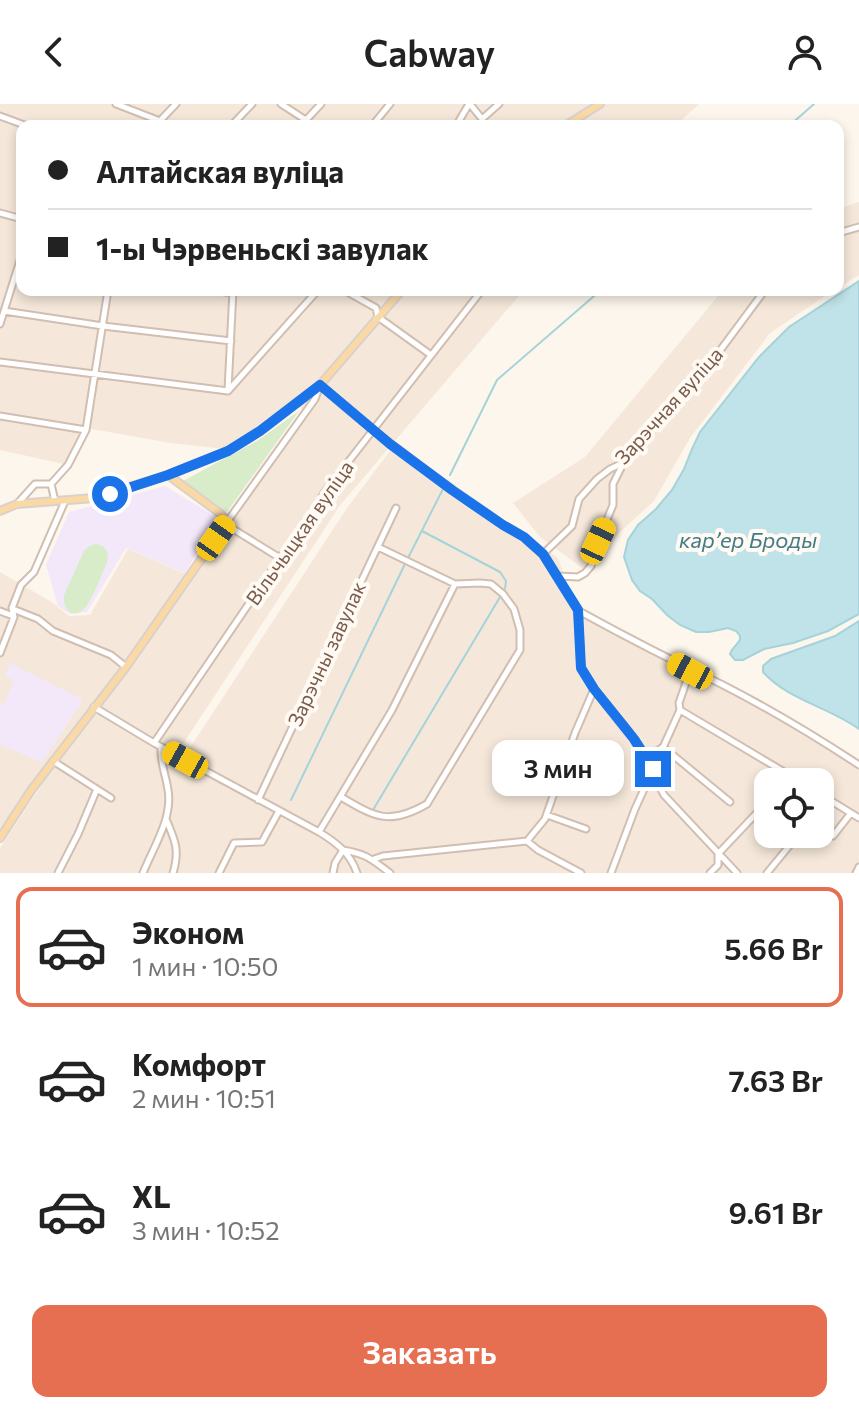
<!DOCTYPE html>
<html lang="ru">
<meta charset="utf-8">
<style>
body{margin:0;font-family:Commissioner,sans-serif;background:#f2f2f2;color:#222;height:100vh;display:flex;flex-direction:column;font-size:30px;white-space:nowrap}
*{box-sizing:border-box;margin:0}
p{font-size:26px;color:#767676}
.icon{flex:none;width:44px;height:44px;fill:none;stroke:currentColor;stroke-width:2;stroke-linecap:round;stroke-linejoin:round}
.map{position:relative;height:769px;overflow:hidden}
.side{display:flex;flex-direction:column;background:#fff;flex:1}
.side>*{flex:none}
.banner{position:absolute;left:16px;top:16px;width:828px;height:176px;border-radius:16px;box-shadow:0 4px 12px #0003;display:grid;align-content:center;height:176px;padding:0 32px;background:#fff}
.buttons{position:absolute;left:754px;top:664px;display:grid;gap:16px}
.buttons a{display:grid;place-items:center;width:80px;height:80px;border-radius:16px;background:#fff;box-shadow:0 4px 12px #0003;font-size:40px}
.end{position:absolute;width:36px;height:36px;margin:-18px;border:10px solid #1a73e8;background:#fff;box-shadow:0 0 0 4px #fff}
.from{border-radius:50%}
.bubble{position:absolute;height:56px;border-radius:16px;background:#fff;box-shadow:0 4px 12px #0003;font-size:26px;font-weight:600;line-height:56px;text-align:center}
.car{position:absolute;width:24px;height:48px;margin:-24px -12px;border-radius:10px;box-shadow:0 0 6px 2px #0007;background:linear-gradient(#f5c518 24%,#345 0 40%,#f5c518 0 76%,#345 0 86%,#f5c518 0)}
.banner b{display:flex;align-items:center;gap:28px;height:76px;font-size:30px}
.banner b+b{border-top:2px solid #e0e0e0}
.banner i{width:20px;height:20px;background:#222}
ul{padding:14px 0 0;list-style:none}
li{display:flex;align-items:center;gap:24px;height:120px;margin:0 16px 12px;padding:0 16px;border:4px solid transparent;border-radius:16px}
li div{flex:1}
li b{display:block;font-size:30px}
li em{font-style:normal;font-weight:600}
li.on{border-color:#e76f51}
li>.icon{width:72px;height:72px;stroke-width:1.5}
.primary-button{display:flex;gap:16px;margin-top:auto;padding:16px 32px}
.primary-button a{flex:1;height:92px;border-radius:16px;background:#e76f51;color:#fff;font-size:32px;font-weight:600;line-height:92px;text-align:center}
header{display:flex;justify-content:space-between;align-items:center;height:104px;padding:0 32px;background:#fff;font-size:36px;font-weight:600}
.map>svg:first-child{display:block}
.residential{fill:#f5e8da;fill-rule:evenodd}
.education{fill:#f3e8fa}
.green{fill:#d8ecc9}
.water{fill:#bfe3e8;stroke:#a5d3da;stroke-width:2}
.lines{fill:none;stroke-linecap:round;stroke-linejoin:round}
.stream{stroke:#a5d3da;stroke-width:2}
.minor-casing{stroke:#d1beb0;stroke-width:9}
.major-casing{stroke:#dad1cd;stroke-width:10}
.minor{stroke:#fff;stroke-width:5}
.major{stroke:#fbd9a5;stroke-width:6}
.route{stroke:#1a73e8;stroke-width:10}
.labels{text-anchor:middle;stroke-width:8;stroke-linejoin:round;paint-order:stroke}
.street-label{font-size:20px;fill:#7a5c4d;stroke:#fffaf3}
.water-label{font-size:22px;font-style:italic;fill:#437c86;stroke:#fffaf3}
</style>
<header><svg class="icon" aria-label="back" viewBox="0 0 24 24"><path d="M15 5l-7 7 7 7"/></svg>Cabway<svg class="icon" aria-label="person" viewBox="0 0 24 24"><circle cx="12" cy="8" r="4"/><path d="M4 21q1-7 8-7t8 7"/></svg></header>
<div class="map">
<svg width="859" height="769" viewBox="0 0 859 769">
<rect width="100%" height="100%" fill="#fdf6ec"/>
<path class="residential" d="M0 0H699L675 22H22V186H524L341 400 177 649 94 598 0 724V468L53 499 69 512 90 511 128 445 186 470 212 436 302 306 299 303 260 332 233 346 170 339 81 323 68 361 0 346Z
M859 98V171L838 184V105Z
M723 186H834L770 229 690 334 654 397 620 428 589 469 540 433 513 399 585 353Z
M396 339 558 454 579 512 743 590 859 664V764L856 769H0V744L48 671 54 659 96 606 161 649 180 659 347 404ZM768 678H820V730H768Z"/>
<path class="education" d="M165 382 218 414 185 469 126 444 87 508 70 510 58 502 46 461 69 408Z
M10 559 83 596 42 658 0 641V599L4 600 14 576 5 572Z"/>
<path class="green" d="M299 307 227 408 183 377 257 337Z
M94 440C104 440 110 447 107 458 103 468 90 501 83 506 71 516 62 502 64 491L84 447 88 443Z"/>
<path class="water" d="M859 177V510L828 527 793 539 764 545 743 556H735L730 550C733 540 747 537 736 527L728 524 709 528H696L680 521 667 511 652 495 640 487 632 476 624 453 628 436 638 421 656 405 672 386 684 365 692 345 700 328 759 253 789 223Z
M859 517V625C829 603 788 596 763 568V562L771 555 835 532Z"/>
<g class="lines">
<path class="stream" d="M789 22 814 0
M450 371 497 276 601 186
M422 427 500 468 506 477 505 485
M408 454 443 385
M291 696 405 460
M373 706 500 493"/>
<g class="minor-casing">
<path id="minor" d="M116 0 160 17
M281 0 315 22
M470 0 482 15 499 0
M0 12 27 22
M306 16 321 0
M155 22 176 0
M231 22 252 0
M372 22 390 0
M456 22 469 0
M0 109 22 115
M838 129 859 123
M212 186 233 189
M344 186 376 204 378 213 431 251
M4 207 103 222 231 237
M0 220 22 150
M0 258 228 287
M228 286 233 186
M228 287 318 186
M0 312 86 326
M51 380 68 361 86 326 108 186
M17 400 35 380H51L55 397
M227 418 315 295 320 281 373 326 452 386 503 421 524 433 543 450 578 506 581 564 594 585 575 629 545 715 527 737 383 752 374 755
M225 420 280 454
M543 450 572 422 579 395 597 375 610 365 623 359 716 252 765 186
M558 472 578 473 585 469 591 462 598 437 613 401V380L623 360
M13 505 38 515 53 527 111 551 126 563
M0 507 13 512
M579 507C626 533 673 557 721 580 768 604 815 632 859 661
M0 549 14 513 12 504 21 481 34 468 65 397
M594 585C614 610 637 634 651 662 656 672 658 681 664 691L737 769
M94 603 154 639 319 728C337 739 350 749 357 769
M680 606 801 678
M154 639 280 454 312 411 324 389 482 186
M646 654 663 643 730 698
M53 657 111 694
M786 678 792 672
M820 690 859 714
M341 693C375 713 389 722 427 700L520 546V526L514 505 503 490 491 480 480 479 455 480 378 443
M258 696 396 404
M547 711 586 725
M166 715C175 736 180 746 173 769
M820 723 833 732 851 709
M319 728 392 606 455 480
M527 737 538 746 581 769
M58 769 78 730 97 685
M143 769C153 744 173 714 168 686 166 671 160 659 161 643
M219 769 234 739 262 738 279 707
M333 769 335 759 343 746C367 750 371 755 390 769
M611 769 635 705 680 606 679 599 690 567
M710 769 718 761V750L768 697
M767 769 799 730
M856 769 859 763"/>
</g>
<g class="major-casing">
<path id="major" d="M565 22 600 0
M0 407 17 400 94 394 168 371 228 347 260 327 320 281 402 186
M0 734 32 685 126 563 227 418 221 410 168 371"/>
</g>
<use href="#minor" class="minor"/>
<use href="#major" class="major"/>
</g>
<g class="lines">
<path class="route" d="M110 390 168 371 228 347 260 327 320 281 390 340 452 386 503 421 524 433 543 450 578 506 581 564 594 585 634 635 653 665"/>
</g>
<g class="labels">
<g class="street-label">
<text transform="translate(669 302) rotate(-48)" y="7">Зарэчная вуліца</text>
<text transform="translate(300 429) rotate(-55)" y="7">Вільчыцкая вуліца</text>
<text transform="translate(327 550) rotate(-65)" y="7">Зарэчны завулак</text>
</g>
<g class="water-label">
<text x="748" y="444">карʼер Броды</text>
</g>
</g>
</svg>
<div class="buttons">
<a><svg class="icon" aria-label="locate" viewBox="0 0 24 24"><circle cx="12" cy="12" r="6"/><path d="M12 2v4M12 18v4M2 12h4M18 12h4"/></svg></a>
</div>
<i class="end from" style="left:110px;top:390px"></i>
<i class="end" style="left:653px;top:665px"></i>
<div class="bubble" style="left:492px;top:636px;width:132px">3 мин</div>
<i class="car" style="left:216px;top:434px;rotate:35deg"></i>
<i class="car" style="left:598px;top:437px;rotate:25deg"></i>
<i class="car" style="left:690px;top:567px;rotate:298deg"></i>
<i class="car" style="left:185px;top:656px;rotate:299deg"></i>
<div class="banner">
<b><i class="from"></i>Алтайская вуліца</b>
<b><i></i>1-ы Чэрвеньскі завулак</b>
</div>
</div>
<section class="side">
<ul>
<li class="on"><svg class="icon" aria-label="car" viewBox="0 0 24 24"><path d="M5 17H2v-5l4-1 3-4h7l3 4 3 1v5h-3M9 17h6M6 11h13"/><circle cx="7" cy="17" r="2"/><circle cx="17" cy="17" r="2"/></svg><div><b>Эконом</b><p>1 мин · 10:50</p></div><em>5.66 Br</em></li>
<li><svg class="icon" aria-label="car" viewBox="0 0 24 24"><path d="M5 17H2v-5l4-1 3-4h7l3 4 3 1v5h-3M9 17h6M6 11h13"/><circle cx="7" cy="17" r="2"/><circle cx="17" cy="17" r="2"/></svg><div><b>Комфорт</b><p>2 мин · 10:51</p></div><em>7.63 Br</em></li>
<li><svg class="icon" aria-label="car" viewBox="0 0 24 24"><path d="M5 17H2v-5l4-1 3-4h7l3 4 3 1v5h-3M9 17h6M6 11h13"/><circle cx="7" cy="17" r="2"/><circle cx="17" cy="17" r="2"/></svg><div><b>XL</b><p>3 мин · 10:52</p></div><em>9.61 Br</em></li>
</ul>
<div class="primary-button"><a>Заказать</a></div>
</section>
